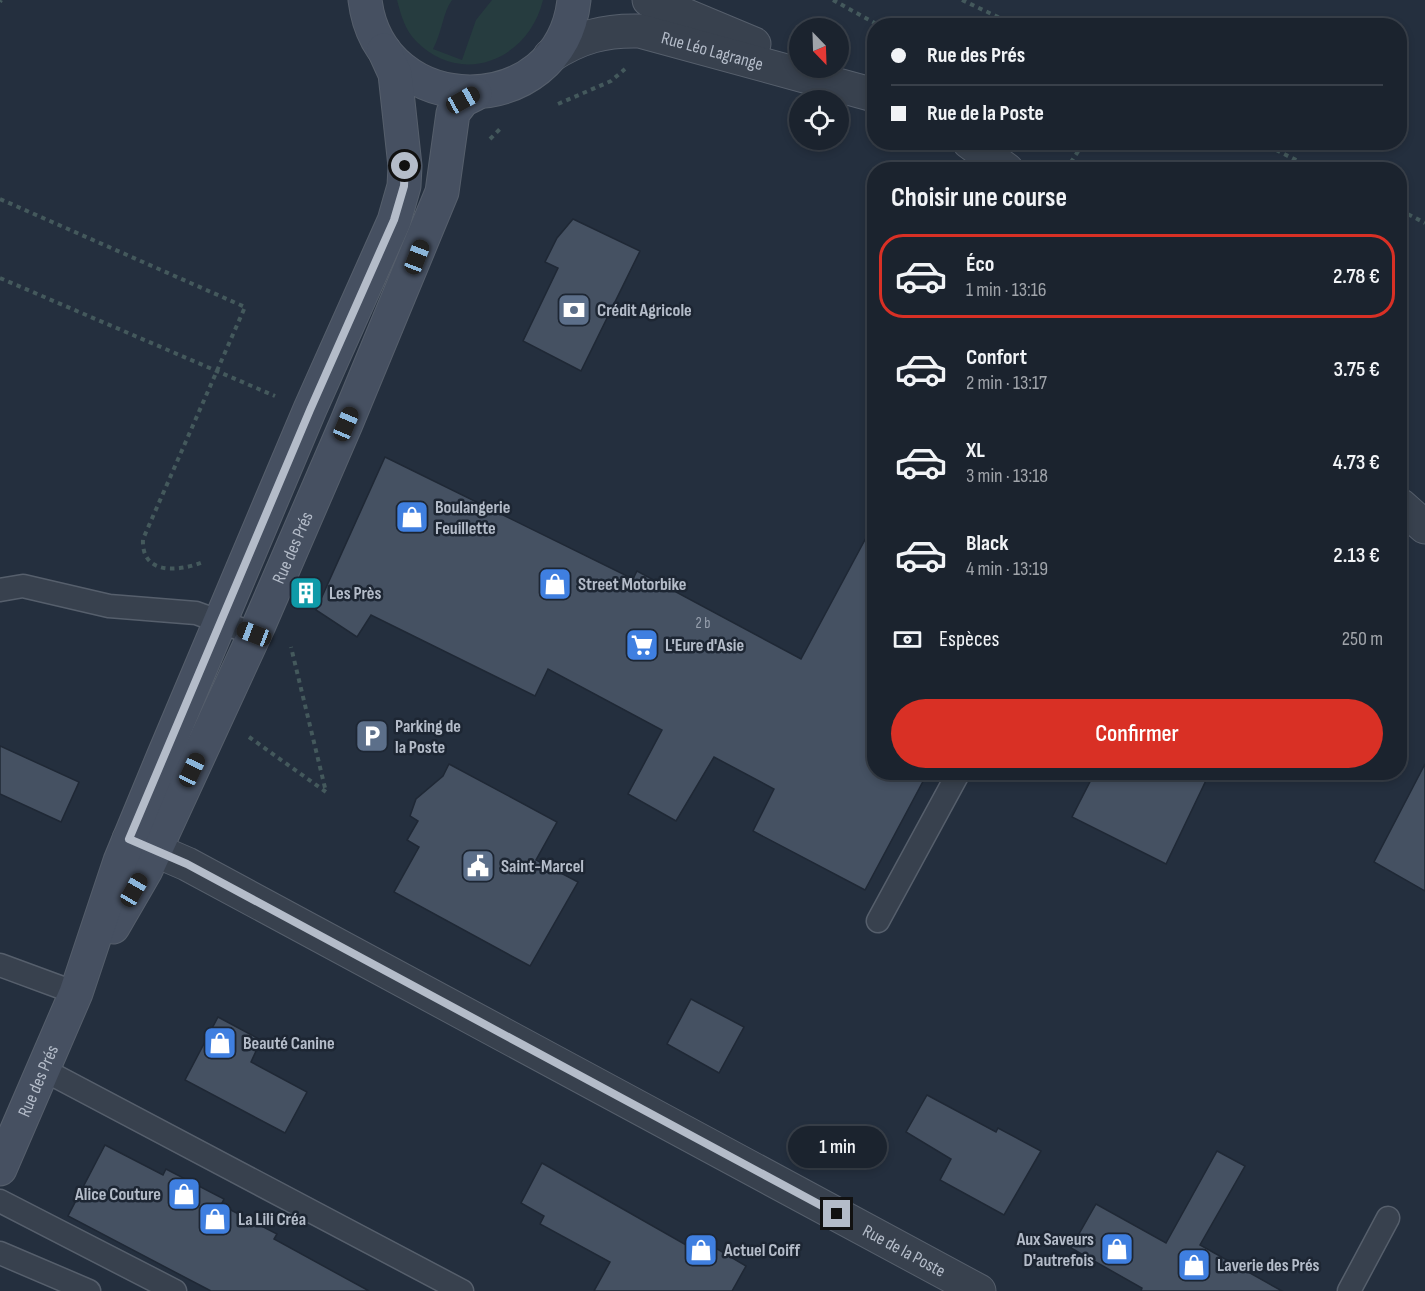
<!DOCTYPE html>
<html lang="fr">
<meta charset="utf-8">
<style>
body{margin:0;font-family:"Sofia Sans Condensed",sans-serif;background:#282f3a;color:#f1f3f6;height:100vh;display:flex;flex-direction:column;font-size:22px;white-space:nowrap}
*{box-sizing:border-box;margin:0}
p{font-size:20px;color:#a0a4aa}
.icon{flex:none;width:33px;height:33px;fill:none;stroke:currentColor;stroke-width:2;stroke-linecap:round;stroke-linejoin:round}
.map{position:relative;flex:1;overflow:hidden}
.sheet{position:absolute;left:867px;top:162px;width:540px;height:618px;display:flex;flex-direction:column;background:#1b232e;border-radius:24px;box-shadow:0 3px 9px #0003,0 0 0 2px #39404a}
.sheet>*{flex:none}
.guide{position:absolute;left:867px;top:18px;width:540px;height:132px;border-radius:24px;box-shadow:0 3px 9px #0003,0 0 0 2px #39404a;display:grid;align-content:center;height:132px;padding:0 24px;background:#1b232e}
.needle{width:39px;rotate:157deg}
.fabs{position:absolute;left:789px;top:18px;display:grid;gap:12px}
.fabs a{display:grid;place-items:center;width:60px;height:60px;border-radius:50%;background:#1b232e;box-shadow:0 3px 9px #0003,0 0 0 2px #39404a;font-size:30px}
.end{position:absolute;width:27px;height:27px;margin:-14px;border:8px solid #b4bcc9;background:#111;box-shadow:0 0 0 3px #111}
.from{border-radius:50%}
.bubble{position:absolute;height:42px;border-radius:21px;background:#1b232e;box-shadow:0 3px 9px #0003,0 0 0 2px #39404a;font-size:20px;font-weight:600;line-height:42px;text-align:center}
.car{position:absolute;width:18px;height:36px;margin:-18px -9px;border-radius:8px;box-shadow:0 0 4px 2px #0007;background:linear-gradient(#222 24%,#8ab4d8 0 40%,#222 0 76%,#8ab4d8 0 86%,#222 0)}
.guide b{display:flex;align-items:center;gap:21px;height:57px;font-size:22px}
.guide b+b{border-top:2px solid #39404a}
.guide i{width:15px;height:15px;background:#f1f3f6}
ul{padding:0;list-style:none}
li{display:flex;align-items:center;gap:18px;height:84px;margin:0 12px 9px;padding:0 12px;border:3px solid transparent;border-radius:24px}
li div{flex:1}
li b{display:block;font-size:22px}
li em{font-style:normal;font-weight:600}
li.on{border-color:#d93025}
li>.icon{width:54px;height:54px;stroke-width:1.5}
h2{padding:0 24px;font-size:27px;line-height:72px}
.pay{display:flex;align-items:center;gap:15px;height:66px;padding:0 24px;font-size:22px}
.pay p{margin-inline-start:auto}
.button{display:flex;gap:12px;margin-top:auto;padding:12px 24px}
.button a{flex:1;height:69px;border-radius:36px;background:#d93025;color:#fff;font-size:24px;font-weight:600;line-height:69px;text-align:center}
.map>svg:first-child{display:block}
.green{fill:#263c3f}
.building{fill:#455162;stroke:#1f2835;stroke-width:1.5}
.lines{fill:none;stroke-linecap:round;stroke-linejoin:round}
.lane-casing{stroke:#565f6c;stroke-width:25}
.street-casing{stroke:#565f6c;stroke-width:35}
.secondary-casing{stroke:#565f6c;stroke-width:35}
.path{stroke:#44595c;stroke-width:4;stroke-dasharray:4.5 4.5;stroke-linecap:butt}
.lane{stroke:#38414e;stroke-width:22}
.street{stroke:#38414e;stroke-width:33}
.secondary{stroke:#465061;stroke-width:33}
.route{stroke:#b4bcc9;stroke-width:8}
.labels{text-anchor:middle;stroke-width:5;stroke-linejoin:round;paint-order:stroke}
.number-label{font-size:15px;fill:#98a1af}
.street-label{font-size:18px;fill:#b4bcc9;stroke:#1d2633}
.poi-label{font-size:18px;font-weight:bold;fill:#b4bcc9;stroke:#1d2633;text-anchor:start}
</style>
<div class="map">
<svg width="1425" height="1291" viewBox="0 0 1425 1291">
<rect width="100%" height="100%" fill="#242f3e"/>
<path class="green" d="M397 0H452C443 12 442 32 433 49L462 60 476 20 492 0H543C529 59 462 88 416 41 405 30 401 15 397 0Z"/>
<path class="building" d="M573 219 640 251 581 371 523 341 558 268 545 262 557 238Z
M385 457 633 579 637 571 801 659 874 523V772H928L865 890 753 831 774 789 714 757 676 821 628 794 662 730 548 669 535 696 371 615 357 637 316 610Z
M0 746 79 782 61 822 0 794Z
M449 764 557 822 536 860 578 882 530 966 394 892 419 847 407 840 418 821 410 816 416 799 443 776Z
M1425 764V891L1374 862Z
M1095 772H1210L1166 864 1072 817Z
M691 999 744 1027 719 1073 667 1044Z
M218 1017 261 1040 251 1062 307 1092 285 1133 185 1080Z
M927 1095 996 1132 998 1128 1041 1151 1004 1215 940 1180 951 1159 906 1132Z
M105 1145 163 1175 166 1169 224 1199 221 1205 277 1234 274 1239 369 1291H211L68 1216Z
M1217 1151 1245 1166 1200 1245 1282 1291H1141L1142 1288 1071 1248 1096 1204 1166 1243Z
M542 1163 686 1245 692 1234 746 1266 732 1291H594L610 1262 540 1224 544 1216 521 1203Z"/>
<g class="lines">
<g class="lane-casing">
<path id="lane" d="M0 590 23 586 109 606 196 613 254 634
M878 921 959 772
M0 965 76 993
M44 1070 462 1291
M0 1201 175 1291
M0 1253 89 1291
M1349 1291 1388 1218"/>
</g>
<g class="street-casing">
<g id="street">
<path d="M649 0 754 44"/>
<path id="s1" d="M550 56C580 37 604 30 640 31L874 95"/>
<path d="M969 142 1007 170"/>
<path d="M1400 505 1425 527"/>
<path id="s2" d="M129 839 187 864 979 1291"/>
</g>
</g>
<g class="secondary-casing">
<g id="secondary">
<path d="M365 0C380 123 561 122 574 0"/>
<path id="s3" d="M113 927 146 870 259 625 346 424 442 192 453 113 463 100 475 94"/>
<path id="s4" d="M0 1169 76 993 120 861 163 757 310 409 394 221 404 186 405 166 395 74 384 50"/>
</g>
</g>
<path class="path" d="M833 0 880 26
M962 0 1017 26
M0 2 1 0
M558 104 611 81 625 69
M490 139 501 128
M1260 142 1316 170
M1066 170 1084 142
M0 199 245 307 143 539C141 575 178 572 203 562
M1400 210 1425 223
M0 278 275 396
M249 737 326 792 291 647"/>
<use href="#lane" class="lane"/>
<use href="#street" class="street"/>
<use href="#secondary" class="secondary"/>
</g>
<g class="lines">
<path class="route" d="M405 166 404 186 394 220 310 410 129 839 187 864 837 1214"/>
</g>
<defs>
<g id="bank-square" transform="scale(1.725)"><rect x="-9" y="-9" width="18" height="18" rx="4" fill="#5c6f8a" stroke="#1d2633"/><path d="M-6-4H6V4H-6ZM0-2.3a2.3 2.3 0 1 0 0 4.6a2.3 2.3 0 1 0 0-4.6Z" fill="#fff"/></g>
<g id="shop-square" transform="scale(1.725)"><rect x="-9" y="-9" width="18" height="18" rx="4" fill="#3f7fe0" stroke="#1d2633"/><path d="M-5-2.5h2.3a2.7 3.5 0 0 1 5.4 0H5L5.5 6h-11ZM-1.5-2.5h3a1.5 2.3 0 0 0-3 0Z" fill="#fff"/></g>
<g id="building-square" transform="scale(1.725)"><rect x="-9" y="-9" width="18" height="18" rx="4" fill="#0f9aa8" stroke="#1d2633"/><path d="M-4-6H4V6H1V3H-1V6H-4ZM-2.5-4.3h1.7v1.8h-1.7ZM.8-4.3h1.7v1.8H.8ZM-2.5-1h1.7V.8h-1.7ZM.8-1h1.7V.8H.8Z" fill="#fff"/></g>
<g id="supermarket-square" transform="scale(1.725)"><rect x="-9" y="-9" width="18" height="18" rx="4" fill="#3f7fe0" stroke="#1d2633"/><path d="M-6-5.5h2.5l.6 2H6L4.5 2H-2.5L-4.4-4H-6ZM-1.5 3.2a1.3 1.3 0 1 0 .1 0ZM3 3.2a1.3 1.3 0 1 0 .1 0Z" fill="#fff"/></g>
<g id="parking-square" transform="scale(1.725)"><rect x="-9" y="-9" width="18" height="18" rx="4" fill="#5c6f8a" stroke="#1d2633"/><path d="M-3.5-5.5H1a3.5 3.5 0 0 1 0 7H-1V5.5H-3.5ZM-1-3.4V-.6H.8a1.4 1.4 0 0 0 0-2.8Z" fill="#fff"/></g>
<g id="civic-square" transform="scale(1.725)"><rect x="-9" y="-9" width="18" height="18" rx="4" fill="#5c6f8a" stroke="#1d2633"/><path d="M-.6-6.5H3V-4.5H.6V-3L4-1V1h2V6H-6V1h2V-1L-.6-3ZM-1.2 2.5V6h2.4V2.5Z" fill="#fff"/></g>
</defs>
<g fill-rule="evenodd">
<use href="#bank-square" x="574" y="310"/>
<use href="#shop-square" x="412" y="517"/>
<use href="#shop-square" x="555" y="584"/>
<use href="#building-square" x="306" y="593"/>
<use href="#supermarket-square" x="642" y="645"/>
<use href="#parking-square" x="372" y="736"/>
<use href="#civic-square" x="478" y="866"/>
<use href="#shop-square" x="220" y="1043"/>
<use href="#shop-square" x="184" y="1194"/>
<use href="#shop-square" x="215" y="1219"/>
<use href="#shop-square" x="1117" y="1249"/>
<use href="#shop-square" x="701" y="1250"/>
<use href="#shop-square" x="1194" y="1265"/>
</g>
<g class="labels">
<g class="number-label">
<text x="703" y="628">2 b</text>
</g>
<g class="street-label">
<text dy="6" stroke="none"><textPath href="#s1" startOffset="170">Rue Léo Lagrange</textPath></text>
<text dy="6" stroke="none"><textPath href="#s3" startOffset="420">Rue des Prés</textPath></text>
<text dy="6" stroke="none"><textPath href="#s4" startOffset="96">Rue des Prés</textPath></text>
<text dy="6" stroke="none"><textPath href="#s2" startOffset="878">Rue de la Poste</textPath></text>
</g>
<g class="poi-label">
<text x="597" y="316">Crédit Agricole</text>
<text x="435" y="513">Boulangerie<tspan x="435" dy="21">Feuillette</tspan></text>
<text x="578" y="590">Street Motorbike</text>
<text x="329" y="599">Les Près</text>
<text x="665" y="651">L'Eure d'Asie</text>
<text x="395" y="732">Parking de<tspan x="395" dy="21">la Poste</tspan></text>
<text x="501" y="872">Saint-Marcel</text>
<text x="243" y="1049">Beauté Canine</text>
<text x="161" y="1200" text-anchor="end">Alice Couture</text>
<text x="238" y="1225">La Lili Créa</text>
<text x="1094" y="1245" text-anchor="end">Aux Saveurs<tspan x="1094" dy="21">D'autrefois</tspan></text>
<text x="724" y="1256">Actuel Coiff</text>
<text x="1217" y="1271">Laverie des Prés</text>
</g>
</g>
</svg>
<div class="fabs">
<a><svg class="needle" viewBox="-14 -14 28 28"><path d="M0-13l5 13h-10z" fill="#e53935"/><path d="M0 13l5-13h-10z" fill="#a0a4aa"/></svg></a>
<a><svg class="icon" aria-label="locate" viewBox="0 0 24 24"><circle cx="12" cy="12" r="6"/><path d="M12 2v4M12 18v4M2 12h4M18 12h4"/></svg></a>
</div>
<i class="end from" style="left:405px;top:166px"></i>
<i class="end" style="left:837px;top:1214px"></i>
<div class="bubble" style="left:788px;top:1126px;width:99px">1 min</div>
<i class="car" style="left:463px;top:100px;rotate:61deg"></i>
<i class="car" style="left:417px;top:257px;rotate:21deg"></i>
<i class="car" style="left:346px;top:424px;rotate:23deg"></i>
<i class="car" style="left:254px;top:634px;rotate:291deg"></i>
<i class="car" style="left:192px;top:770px;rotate:25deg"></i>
<i class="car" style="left:134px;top:890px;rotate:30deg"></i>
<div class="guide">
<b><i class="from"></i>Rue des Prés</b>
<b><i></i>Rue de la Poste</b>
</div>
<section class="sheet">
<h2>Choisir une course</h2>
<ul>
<li class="on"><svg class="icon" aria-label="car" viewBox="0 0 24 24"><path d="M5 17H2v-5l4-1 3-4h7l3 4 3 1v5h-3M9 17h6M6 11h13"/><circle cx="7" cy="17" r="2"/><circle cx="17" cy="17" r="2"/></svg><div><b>Éco</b><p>1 min · 13:16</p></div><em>2.78 €</em></li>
<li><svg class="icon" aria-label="car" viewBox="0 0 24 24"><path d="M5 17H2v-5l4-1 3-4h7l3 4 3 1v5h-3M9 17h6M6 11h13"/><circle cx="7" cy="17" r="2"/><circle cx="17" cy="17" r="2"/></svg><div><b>Confort</b><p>2 min · 13:17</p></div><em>3.75 €</em></li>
<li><svg class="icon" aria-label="car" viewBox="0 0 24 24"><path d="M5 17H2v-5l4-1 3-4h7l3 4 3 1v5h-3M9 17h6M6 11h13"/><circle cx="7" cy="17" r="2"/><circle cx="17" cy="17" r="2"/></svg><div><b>XL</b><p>3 min · 13:18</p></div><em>4.73 €</em></li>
<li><svg class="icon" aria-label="car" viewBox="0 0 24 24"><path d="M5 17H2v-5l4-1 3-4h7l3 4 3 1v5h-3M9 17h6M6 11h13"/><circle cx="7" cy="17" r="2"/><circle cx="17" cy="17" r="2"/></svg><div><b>Black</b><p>4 min · 13:19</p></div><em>2.13 €</em></li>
</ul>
<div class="pay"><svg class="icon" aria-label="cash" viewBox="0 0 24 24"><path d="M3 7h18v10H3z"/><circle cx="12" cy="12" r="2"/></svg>Espèces<p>250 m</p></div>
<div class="button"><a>Confirmer</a></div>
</section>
</div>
